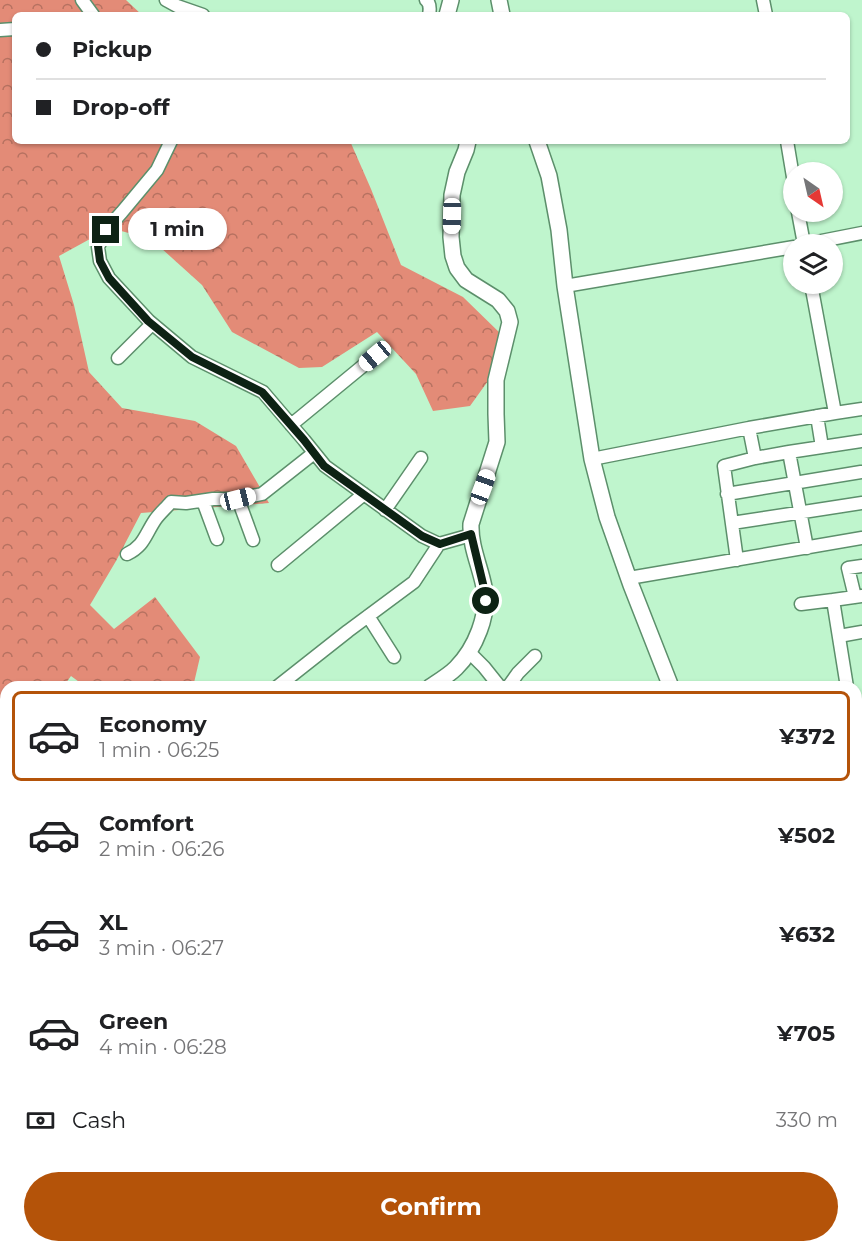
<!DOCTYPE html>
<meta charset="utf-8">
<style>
body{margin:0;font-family:Montserrat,sans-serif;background:#f6f6f6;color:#202124;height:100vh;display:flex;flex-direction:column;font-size:22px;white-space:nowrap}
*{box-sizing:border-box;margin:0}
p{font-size:20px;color:#757577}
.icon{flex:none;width:33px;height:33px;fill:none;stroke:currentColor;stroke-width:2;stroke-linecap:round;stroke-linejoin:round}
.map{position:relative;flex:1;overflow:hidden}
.side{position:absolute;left:0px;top:681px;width:862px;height:572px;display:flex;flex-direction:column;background:#fff;border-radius:18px 18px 0 0;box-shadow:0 2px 4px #0004}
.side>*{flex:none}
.guide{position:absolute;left:12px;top:12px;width:838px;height:132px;border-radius:9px;box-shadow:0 2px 4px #0004;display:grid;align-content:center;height:132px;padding:0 24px;background:#fff}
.needle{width:39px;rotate:146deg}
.controls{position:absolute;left:783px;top:162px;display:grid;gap:12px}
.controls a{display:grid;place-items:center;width:60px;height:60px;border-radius:50%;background:#fff;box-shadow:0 2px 4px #0004;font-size:30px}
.end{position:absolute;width:27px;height:27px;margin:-14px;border:8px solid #0d2214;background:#fff;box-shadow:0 0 0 3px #fff}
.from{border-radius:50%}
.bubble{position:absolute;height:42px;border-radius:21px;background:#fff;box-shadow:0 2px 4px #0004;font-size:20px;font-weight:700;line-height:42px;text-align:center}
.car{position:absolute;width:18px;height:36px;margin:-18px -9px;border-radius:8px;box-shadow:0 0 4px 2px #0007;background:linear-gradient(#fff 24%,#345 0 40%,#fff 0 76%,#345 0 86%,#fff 0)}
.guide b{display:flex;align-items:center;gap:21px;height:57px;font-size:22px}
.guide b+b{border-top:2px solid #e0e0e0}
.guide i{width:15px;height:15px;background:#202124}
ul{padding:10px 0 0;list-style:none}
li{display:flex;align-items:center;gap:18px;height:90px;margin:0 12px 9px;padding:0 12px;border:3px solid transparent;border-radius:9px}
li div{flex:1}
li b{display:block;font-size:22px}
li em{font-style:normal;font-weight:700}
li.current{border-color:#b45309}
li>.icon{width:54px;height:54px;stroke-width:1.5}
.pay{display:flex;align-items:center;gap:15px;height:66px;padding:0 24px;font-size:22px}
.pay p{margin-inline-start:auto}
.action{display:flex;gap:12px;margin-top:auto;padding:12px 24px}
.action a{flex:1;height:69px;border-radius:36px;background:#b45309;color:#fff;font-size:24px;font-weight:700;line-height:69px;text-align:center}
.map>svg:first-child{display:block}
.forest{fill:url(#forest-crowns)}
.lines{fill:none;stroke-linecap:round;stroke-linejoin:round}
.minor-casing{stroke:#5c8f6b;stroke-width:15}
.tertiary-casing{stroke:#5c8f6b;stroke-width:18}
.minor{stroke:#fff;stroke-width:12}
.tertiary{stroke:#fff;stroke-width:15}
.route{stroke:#0d2214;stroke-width:8}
</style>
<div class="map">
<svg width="862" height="1252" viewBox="0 0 862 1252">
<defs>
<pattern id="forest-crowns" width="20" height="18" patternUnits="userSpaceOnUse" patternTransform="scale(1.5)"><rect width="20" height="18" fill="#e38b77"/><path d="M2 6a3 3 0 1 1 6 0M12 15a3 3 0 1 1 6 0" fill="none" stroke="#b67160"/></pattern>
</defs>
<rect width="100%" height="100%" fill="#bff5cd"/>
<path class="forest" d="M0 0H126L142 15H15V141H350L371 189 401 265 463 297 502 335 488 381 470 406 433 411 416 374 377 332 322 367 299 368 232 332 202 285 151 239 110 228 59 256 74 305 89 372 122 408 195 421 236 446 269 503 141 513 116 561 90 605 114 629 155 597 200 657 193 687H86L71 676 63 687H6V790L0 796Z"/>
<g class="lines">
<g class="minor-casing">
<path id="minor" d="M82 0 93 15
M166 0 177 6 203 15
M426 0C430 3 430 10 429 15
M763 0 766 15
M0 30 15 29
M171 141 157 170 122 212 106 230 98 247 100 261 109 278 149 321 192 357 263 392 304 440 325 466 422 536 439 544
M787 141 794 183
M798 212 804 244
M806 244 862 233
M565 286 794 247
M118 358 152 324
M835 413 862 409
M817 416 822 447
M291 425 375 356
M749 428 755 458 789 452
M592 459 749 428 835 413 811 284
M727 494 861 472
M238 499 253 540
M203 501 217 539
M385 510 421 458
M732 523 862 503
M807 548 789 452 862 441
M127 554C144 546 145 535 155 520 159 514 166 508 171 502L186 503 213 499H238L262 494 314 453
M737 560 724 466 755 458
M278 565 364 494
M629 578 862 538
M855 597 848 568 862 566
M801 604 833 600
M368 616 394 657
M839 636 862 632
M469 652 484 667 500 687
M277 687 348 631 414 582 439 544 471 535
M508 687 518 673 535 656
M847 687 833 600 862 596
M856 734 862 735
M0 893 6 889
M856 918 862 932
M0 983 6 990
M188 1246 192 1252
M304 1246 308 1252
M368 1246 371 1252
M340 1252 348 1246"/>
</g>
<g class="tertiary-casing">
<path id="tertiary" d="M499 0 502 15
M447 15 451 0
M537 141 549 176 559 230 565 286 592 459 607 517 631 585 671 687
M430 687C439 681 449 675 456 668 475 649 490 614 484 587 480 566 470 546 471 524L497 442 496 414V380L510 322 507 311 498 300 466 280 457 268 453 256 451 237 452 195 457 172 466 150 468 141
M0 919 6 917
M856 1168 862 1182
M0 1174 6 1171
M605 1246 609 1252"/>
</g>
<use href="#minor" class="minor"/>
<use href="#tertiary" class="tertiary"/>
</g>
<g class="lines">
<path class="route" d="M106 230 98 246 100 261 109 278 148 321 192 357 262 392 304 440 324 466 422 536 440 544 471 534 484 588 486 601"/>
</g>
</svg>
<div class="controls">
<a><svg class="needle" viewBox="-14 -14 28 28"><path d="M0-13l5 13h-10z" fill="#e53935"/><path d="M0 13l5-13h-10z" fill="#757577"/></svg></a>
<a><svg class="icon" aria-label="layers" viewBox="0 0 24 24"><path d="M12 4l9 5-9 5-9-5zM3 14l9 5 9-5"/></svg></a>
</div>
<i class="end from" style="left:486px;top:601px"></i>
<i class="end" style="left:106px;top:230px"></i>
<div class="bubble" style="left:128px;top:208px;width:99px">1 min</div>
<i class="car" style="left:452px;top:216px;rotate:181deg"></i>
<i class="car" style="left:375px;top:356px;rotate:230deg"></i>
<i class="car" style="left:483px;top:487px;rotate:20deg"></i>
<i class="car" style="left:238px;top:499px;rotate:76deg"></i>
<div class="guide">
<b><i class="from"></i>Pickup</b>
<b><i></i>Drop-off</b>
</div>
<section class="side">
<ul>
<li class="current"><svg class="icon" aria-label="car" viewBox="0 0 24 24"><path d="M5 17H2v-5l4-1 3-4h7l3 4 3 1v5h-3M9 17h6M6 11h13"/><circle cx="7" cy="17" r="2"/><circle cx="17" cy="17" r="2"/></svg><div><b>Economy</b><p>1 min · 06:25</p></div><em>¥372</em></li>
<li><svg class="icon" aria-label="car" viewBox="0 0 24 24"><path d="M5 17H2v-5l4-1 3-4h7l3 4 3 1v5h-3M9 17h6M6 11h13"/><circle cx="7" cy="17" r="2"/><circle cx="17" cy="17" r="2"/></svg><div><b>Comfort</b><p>2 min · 06:26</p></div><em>¥502</em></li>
<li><svg class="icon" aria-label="car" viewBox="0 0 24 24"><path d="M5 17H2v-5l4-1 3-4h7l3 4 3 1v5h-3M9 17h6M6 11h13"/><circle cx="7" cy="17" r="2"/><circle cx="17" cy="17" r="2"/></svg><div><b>XL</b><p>3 min · 06:27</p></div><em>¥632</em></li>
<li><svg class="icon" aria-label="car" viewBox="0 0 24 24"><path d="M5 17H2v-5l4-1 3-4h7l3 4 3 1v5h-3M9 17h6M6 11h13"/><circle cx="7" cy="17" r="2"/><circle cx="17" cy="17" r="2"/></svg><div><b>Green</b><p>4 min · 06:28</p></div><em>¥705</em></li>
</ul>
<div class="pay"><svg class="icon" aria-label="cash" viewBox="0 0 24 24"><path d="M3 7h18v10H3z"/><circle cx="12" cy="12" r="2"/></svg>Cash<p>330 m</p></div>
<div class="action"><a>Confirm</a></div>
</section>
</div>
